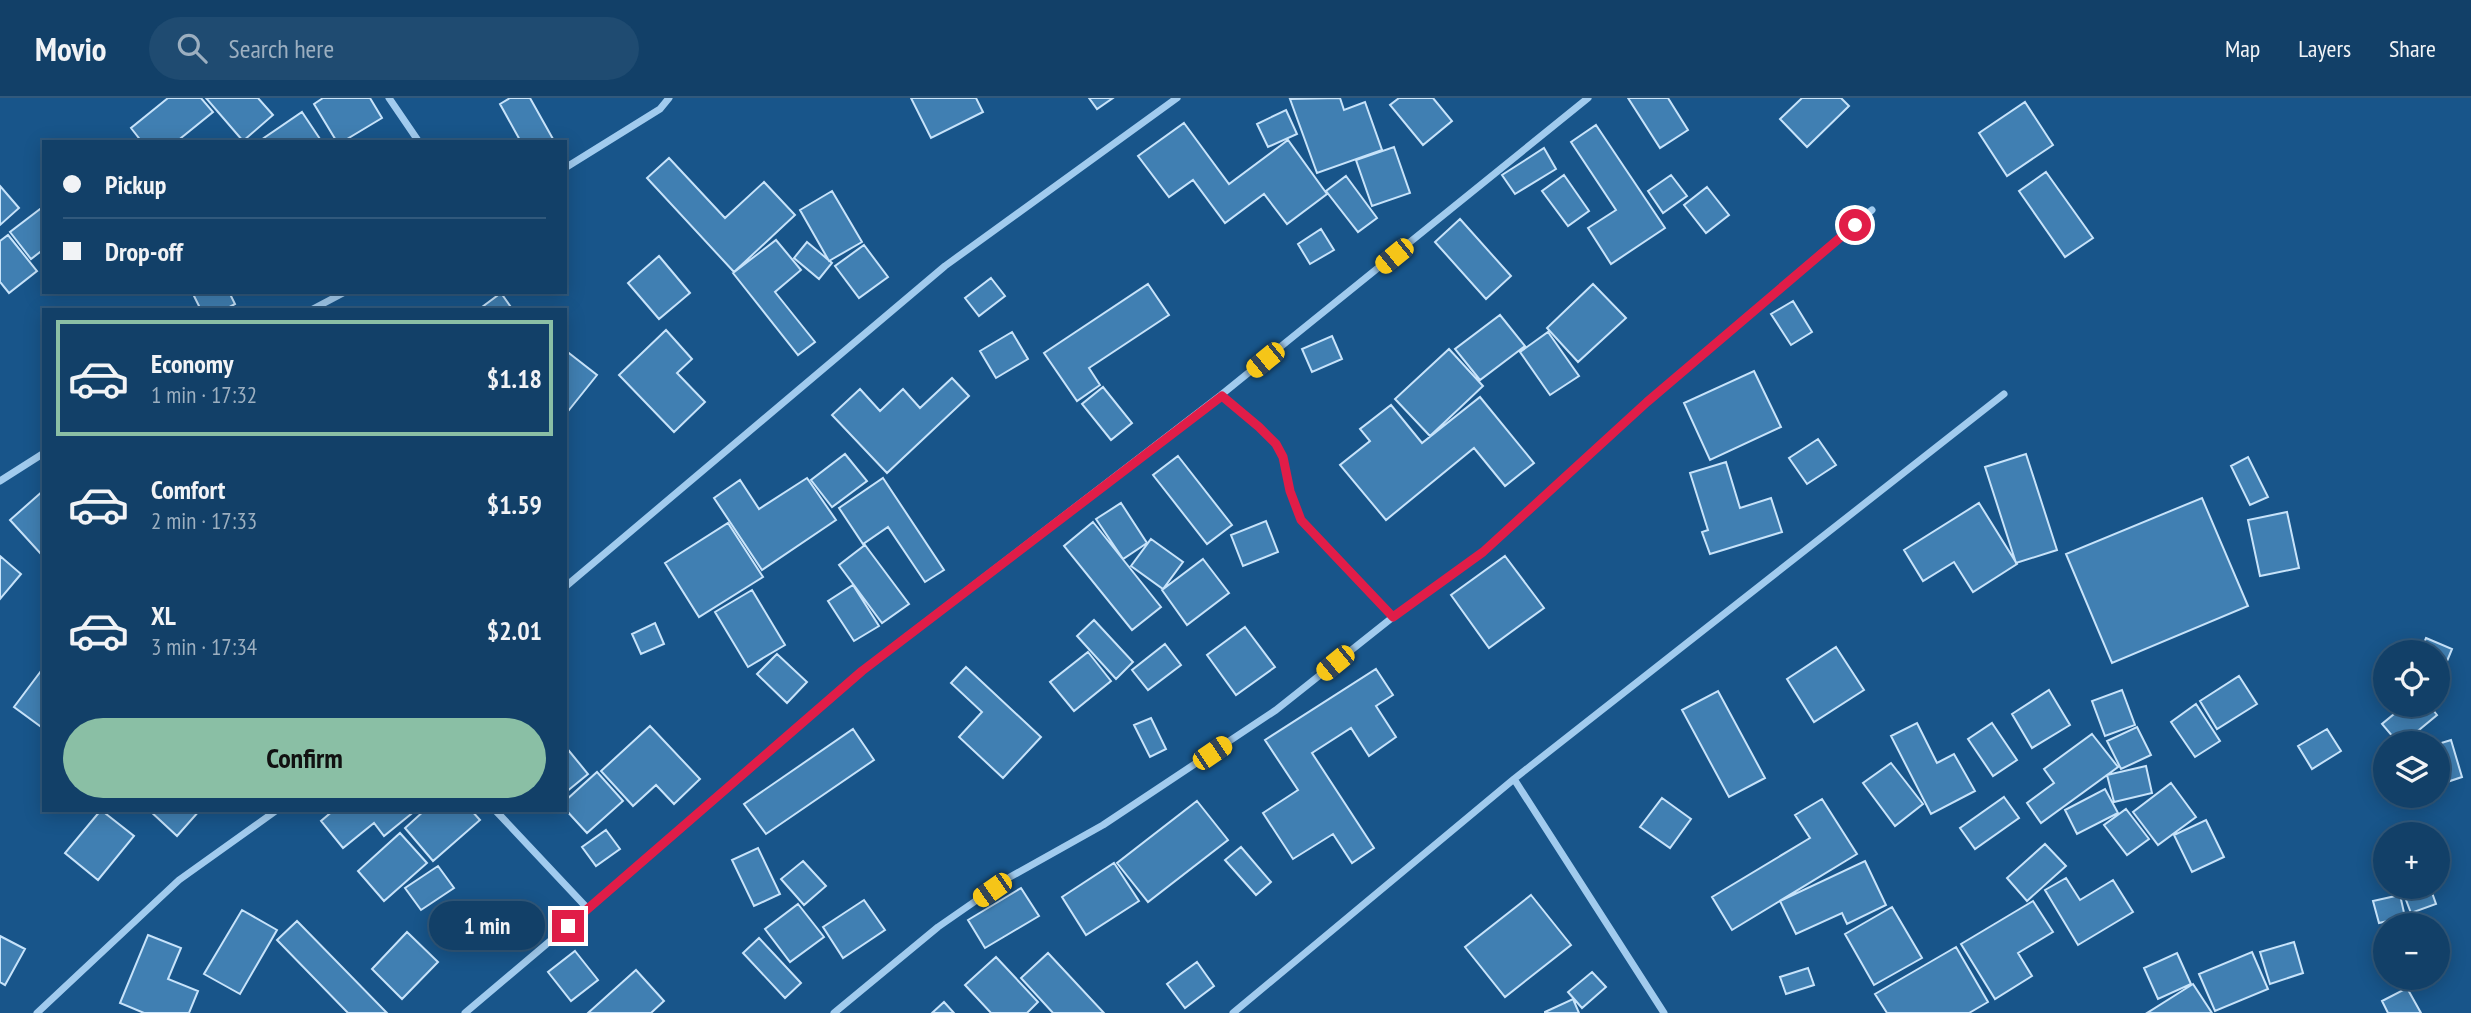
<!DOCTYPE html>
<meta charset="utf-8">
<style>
body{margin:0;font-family:"PT Sans Narrow",sans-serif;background:#1f4b71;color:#f1f3f6;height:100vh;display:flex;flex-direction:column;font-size:26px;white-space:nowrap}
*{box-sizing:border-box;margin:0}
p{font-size:23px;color:#9cafc0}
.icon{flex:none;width:38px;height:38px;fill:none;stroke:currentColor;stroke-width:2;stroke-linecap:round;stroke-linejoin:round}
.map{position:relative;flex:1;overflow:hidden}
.side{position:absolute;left:42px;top:210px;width:525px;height:504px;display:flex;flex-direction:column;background:#124068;border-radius:0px;box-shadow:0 4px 18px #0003,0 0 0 2px #31597c}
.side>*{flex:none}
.guide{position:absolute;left:42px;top:42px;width:525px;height:154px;border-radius:0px;box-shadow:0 4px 18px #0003,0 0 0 2px #31597c;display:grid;align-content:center;height:154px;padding:0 21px;background:#124068}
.fabs{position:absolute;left:2373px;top:542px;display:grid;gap:14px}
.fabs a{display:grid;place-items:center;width:77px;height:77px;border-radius:50%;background:#124068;box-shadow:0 4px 18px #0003,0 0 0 2px #31597c;font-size:35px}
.end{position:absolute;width:32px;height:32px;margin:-16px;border:9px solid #e11d48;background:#fff;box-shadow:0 0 0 4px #fff}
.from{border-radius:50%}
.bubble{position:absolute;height:49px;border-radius:24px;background:#124068;box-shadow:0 4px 18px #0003,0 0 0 2px #31597c;font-size:23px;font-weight:700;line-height:49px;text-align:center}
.car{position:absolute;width:21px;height:42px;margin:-21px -10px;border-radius:9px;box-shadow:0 0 5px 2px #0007;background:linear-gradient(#f5c518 24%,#345 0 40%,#f5c518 0 76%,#345 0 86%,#f5c518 0)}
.guide b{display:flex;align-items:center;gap:24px;height:66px;font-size:26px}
.guide b+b{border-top:2px solid #31597c}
.guide i{width:18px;height:18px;background:#f1f3f6}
ul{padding:12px 0 0;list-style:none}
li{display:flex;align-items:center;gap:21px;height:116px;margin:0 14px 10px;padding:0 7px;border:4px solid transparent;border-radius:0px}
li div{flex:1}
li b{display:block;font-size:26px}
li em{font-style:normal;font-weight:700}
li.selected{border-color:#8abfa5}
li>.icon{width:63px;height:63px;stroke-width:1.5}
.action{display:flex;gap:14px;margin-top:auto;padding:14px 21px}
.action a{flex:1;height:80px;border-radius:42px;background:#8abfa5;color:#111;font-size:28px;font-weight:700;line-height:80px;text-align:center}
header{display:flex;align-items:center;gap:42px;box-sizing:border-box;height:98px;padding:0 35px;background:#124068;border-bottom:2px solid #31597c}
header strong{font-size:33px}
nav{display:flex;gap:38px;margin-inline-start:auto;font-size:24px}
.search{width:490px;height:63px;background:#1f4b71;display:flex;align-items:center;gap:18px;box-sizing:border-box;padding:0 24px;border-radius:38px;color:#9cafc0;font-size:26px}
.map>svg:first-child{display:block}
.building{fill:#407fb2;stroke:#c7e3fa;stroke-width:2}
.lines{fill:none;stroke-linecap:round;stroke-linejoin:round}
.street{stroke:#a1cbee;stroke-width:7}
.route{stroke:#e11d48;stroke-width:9}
</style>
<header>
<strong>Movio</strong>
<div class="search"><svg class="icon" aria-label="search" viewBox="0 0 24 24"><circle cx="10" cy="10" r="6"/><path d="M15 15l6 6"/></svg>Search here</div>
<nav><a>Map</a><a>Layers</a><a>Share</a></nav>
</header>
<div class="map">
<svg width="2471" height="915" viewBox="0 0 2471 915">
<rect width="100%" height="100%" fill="#18558a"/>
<path class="building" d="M168 0H201L213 14 176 44H142L131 30Z
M206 0H258L273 17 243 43Z
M323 0H370L382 20 342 44H337L314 6Z
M510 0H530L553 41 549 44H521L500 6Z
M911 0H976L983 14 931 40Z
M1089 0H1113L1097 11Z
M1340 0 1344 12 1365 4 1382 52 1317 75 1290 1Z
M1399 0H1433L1452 23 1423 47 1390 7Z
M1628 0H1668L1688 32 1660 50Z
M1802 0H1841L1849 8 1807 49 1780 21Z
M2025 4 2053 47 2007 78 1979 35Z
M1286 12 1297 36 1268 49 1257 26Z
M302 14 322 44H258Z
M1184 25 1229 86 1288 42 1327 96 1287 126 1264 96 1225 125 1193 82 1169 99 1138 58Z
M1596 27 1665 130 1611 166 1588 130 1616 112 1571 44Z
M1394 49 1410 95 1372 108 1356 62Z
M1544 50 1556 71 1515 96 1502 77Z
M669 60 725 120 764 84 795 117 734 174 647 80Z
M2046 74 2093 140 2065 159 2019 93Z
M1564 77 1589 113 1568 128 1542 93Z
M1671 77 1687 98 1663 115 1648 93Z
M1346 78 1377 120 1358 134 1326 93Z
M0 88 19 110 0 127Z
M1707 89 1729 117 1706 135 1684 107Z
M832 93 862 144 829 163 800 112Z
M44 108V151L31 161 10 134Z
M1460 121 1511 178 1486 201 1435 144Z
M1321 131 1334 152 1310 166 1298 146Z
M8 137 37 173 9 195 0 184V143Z
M776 142 801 172 775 194 815 244 798 257 733 175Z
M807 144 832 165 819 181 794 160Z
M864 147 888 179 859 200 835 168Z
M659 158 690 195 659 221 628 185Z
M991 180 1005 198 979 218 965 200Z
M1148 186 1169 217 1089 270 1100 287 1077 303 1044 255Z
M1593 186 1626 220 1578 264 1547 230Z
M192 194H229L235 206 224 212H201Z
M501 195 513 212H478Z
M1793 203 1812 234 1791 247 1771 216Z
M1500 217 1525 248 1480 282 1455 251Z
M666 232 692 261 677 275 705 304 674 334 619 277Z
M1012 234 1028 261 996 280 980 253Z
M1548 234 1579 278 1550 297 1520 254Z
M1332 238 1342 261 1312 274 1302 251Z
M1449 251 1483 288 1430 338 1395 301Z
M565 252 597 277 565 317Z
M1754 273 1781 329 1710 362 1684 305Z
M952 280 969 298 887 375 832 317 860 291 880 313 903 291 920 310Z
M1103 289 1132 325 1111 342 1082 306Z
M1480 299 1534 365 1505 388 1474 350 1386 422 1340 367 1370 343 1360 331 1391 307 1422 345Z
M1818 341 1836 367 1807 386 1789 360Z
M845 356 867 383 832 409 811 382Z
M2026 356 2057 452 2016 465 1985 369Z
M1178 358 1232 427 1207 446 1153 377Z
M2248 359 2268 399 2250 407 2231 368Z
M1726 364 1740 410 1771 400 1782 434 1710 456 1702 434 1708 432 1690 375Z
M807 380 836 422 762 472 714 400 740 382 759 411Z
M883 380 944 472 925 484 888 429 863 446 839 410Z
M44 392V453L41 456 10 422Z
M2202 400 2248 508 2112 565 2066 456Z
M1121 405 1147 445 1123 461 1096 421Z
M1979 405 2017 466 1973 494 1954 464 1923 483 1904 452Z
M2287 414 2299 470 2260 478 2248 422Z
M1266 423 1278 454 1243 468 1231 437Z
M1093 424 1161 509 1132 532 1064 448Z
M728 425 763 479 699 519 665 465Z
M1151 441 1183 464 1163 491 1131 468Z
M865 447 909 506 882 525 839 467Z
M0 458 21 476 0 501Z
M1505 458 1544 510 1489 550 1451 497Z
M1203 461 1229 495 1187 527 1162 492Z
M853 487 879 528 854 543 828 503Z
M752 492 785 547 748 569 715 514Z
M1094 522 1133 564 1116 581 1077 538Z
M655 525 664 546 641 556 632 536Z
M1245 529 1275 569 1236 597 1207 557Z
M2426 540 2452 551 2438 585V555H2420Z
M1165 546 1181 567 1148 592 1132 572Z
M1836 549 1864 592 1814 624 1787 581Z
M1088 554 1111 583 1074 613 1050 584Z
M777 556 807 584 787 605 757 576Z
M44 569V631L14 609Z
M966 569 1041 639 1003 680 959 639 982 614 951 585Z
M1376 571 1393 597 1376 608 1396 639 1369 658 1351 630 1312 655 1374 750 1352 765 1333 736 1293 761 1263 715 1298 692 1265 642Z
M2239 578 2257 606 2217 631 2200 603Z
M2049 592 2070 627 2032 650 2012 616Z
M2122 592 2135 627 2105 638 2092 603Z
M1718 593 1765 680 1729 699 1682 612Z
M2196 606 2220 643 2195 659 2171 624Z
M2405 607H2429L2437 617 2402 646H2399L2382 626Z
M1151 620 1166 651 1150 659 1134 627Z
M1917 625 1937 665 1954 656 1975 693 1931 716 1891 638Z
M1992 625 2017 662 1993 678 1968 641Z
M650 628 700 681 674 706 656 687 633 708 601 673Z
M2137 629 2151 657 2121 671 2107 643Z
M853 631 874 662 766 736 744 706Z
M2327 631 2341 653 2312 671 2298 648Z
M2092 636 2118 669 2041 725 2027 705 2054 685 2044 671Z
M2451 642 2462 679 2438 687V646Z
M565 648 588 676 565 695Z
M1891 665 1923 706 1895 728 1863 685Z
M2146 668 2152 695 2114 704 2107 677Z
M597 674 623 703 587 735 565 711V703Z
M2171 685 2196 719 2158 747 2133 714Z
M2105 691 2118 715 2077 736 2065 712Z
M2004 699 2019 720 1975 751 1960 730Z
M1662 700 1691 721 1670 750 1640 729Z
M1822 701 1857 756 1732 832 1712 799 1810 740 1795 717Z
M1197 703 1228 742 1148 804 1117 765Z
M2126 711 2149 741 2127 757 2104 727Z
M101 712 134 738 98 782 65 755Z
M149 712H200L177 738Z
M334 712H416L384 738 374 725 343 750 321 723Z
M425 712H471L480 722 433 763 405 730Z
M2206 722 2224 759 2192 774 2174 737Z
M606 732 620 751 596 768 582 749Z
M400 735 427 765 384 803 358 773Z
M2045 746 2066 768 2027 803 2007 780Z
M1241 749 1271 784 1256 797 1225 762Z
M758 750 780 796 754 808 732 762Z
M803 763 826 788 804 807 781 781Z
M1865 763 1886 807 1847 826 1842 815 1796 836 1780 803Z
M1114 765 1139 803 1086 837 1062 799Z
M438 768 454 790 421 812 405 790Z
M2066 780 2080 802 2113 782 2133 814 2078 847 2045 792Z
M2416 789H2430L2436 806 2411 815 2403 794Z
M1021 790 1039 818 985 850 968 822Z
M1531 797 1571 847 1505 899 1465 849Z
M2400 797 2405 819 2379 825 2373 803Z
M864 802 885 832 843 860 823 829Z
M2033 803 2053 834 2018 855 2032 878 1995 901 1961 846Z
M798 806 824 839 790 864 765 831Z
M1892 809 1922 860 1874 887 1845 836Z
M242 812 277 832 240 896 204 876Z
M297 823 387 915H348L277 842Z
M407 834 438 864 402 901 372 871Z
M148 837 181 850 168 881 198 893 189 915H144L120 905Z
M0 838 25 851 5 887 0 884Z
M759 840 801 885 785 900 743 855Z
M2294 844 2303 875 2270 886 2260 854Z
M1956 849 1988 904 1969 915H1887L1875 896Z
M575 853 598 882 571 903 548 874Z
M2252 854 2268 891 2215 913 2199 876Z
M1048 855 1104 915H1053L1021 880Z
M2177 855 2191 886 2158 901 2144 870Z
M996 859 1038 904 1027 915H991L965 887Z
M1197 864 1214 888 1185 910 1167 886Z
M1808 870 1814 887 1786 896 1780 879Z
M636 872 664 903 651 915H588Z
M1592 874 1606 889 1582 910 1568 894Z
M2193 886 2212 915H2147Z
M2407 890 2421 915H2388L2382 903Z
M1573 901 1579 915H1545V914Z
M944 904 954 915H932Z"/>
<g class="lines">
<path class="street" d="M389 0 419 44
M565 70 660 11 669 0
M311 212 345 194
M1221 297 1259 329 1276 346 1283 359 1290 393 1301 422 1393 519
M0 383 44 355
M565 489 945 168 1177 0
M1514 681 1664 915
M495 712 588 811
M37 915 179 782 277 712
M465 915 588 811 862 573 1221 297 1588 0
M834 915 938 829 1010 779 1103 727 1276 612 1393 519 1483 454 1647 304 1872 112
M1233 915 1514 681 2004 296"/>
</g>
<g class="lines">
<path class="route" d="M568 828 862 573 1222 298 1259 329 1276 346 1283 359 1290 393 1301 422 1393 519 1483 454 1647 304 1855 127"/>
</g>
</svg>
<div class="fabs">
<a><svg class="icon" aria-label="locate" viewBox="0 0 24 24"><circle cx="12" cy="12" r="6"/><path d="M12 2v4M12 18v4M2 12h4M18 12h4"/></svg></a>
<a><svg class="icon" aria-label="layers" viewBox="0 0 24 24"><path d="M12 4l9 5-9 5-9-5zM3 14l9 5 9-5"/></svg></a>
<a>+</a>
<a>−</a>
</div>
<i class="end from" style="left:1855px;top:127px"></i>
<i class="end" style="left:568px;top:828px"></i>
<div class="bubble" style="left:429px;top:803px;width:116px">1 min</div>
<i class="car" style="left:1394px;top:158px;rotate:231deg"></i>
<i class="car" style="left:1265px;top:262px;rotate:231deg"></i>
<i class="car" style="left:1335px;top:565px;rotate:231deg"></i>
<i class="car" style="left:1212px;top:655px;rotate:56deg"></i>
<i class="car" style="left:992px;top:792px;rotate:235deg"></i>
<div class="guide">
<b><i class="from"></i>Pickup</b>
<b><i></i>Drop-off</b>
</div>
<section class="side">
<ul>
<li class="selected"><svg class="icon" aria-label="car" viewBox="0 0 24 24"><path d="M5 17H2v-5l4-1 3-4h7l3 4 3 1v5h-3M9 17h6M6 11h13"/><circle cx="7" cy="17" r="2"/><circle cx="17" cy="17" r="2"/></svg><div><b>Economy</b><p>1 min · 17:32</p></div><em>$1.18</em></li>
<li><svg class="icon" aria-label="car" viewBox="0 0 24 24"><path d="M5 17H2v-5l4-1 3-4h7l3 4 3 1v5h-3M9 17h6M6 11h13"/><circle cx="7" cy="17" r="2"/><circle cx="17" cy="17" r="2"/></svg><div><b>Comfort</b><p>2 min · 17:33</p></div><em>$1.59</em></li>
<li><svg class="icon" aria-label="car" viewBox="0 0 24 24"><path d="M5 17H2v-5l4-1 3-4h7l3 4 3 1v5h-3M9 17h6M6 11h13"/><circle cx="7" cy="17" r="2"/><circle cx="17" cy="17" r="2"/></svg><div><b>XL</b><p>3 min · 17:34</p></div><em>$2.01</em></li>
</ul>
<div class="action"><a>Confirm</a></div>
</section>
</div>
